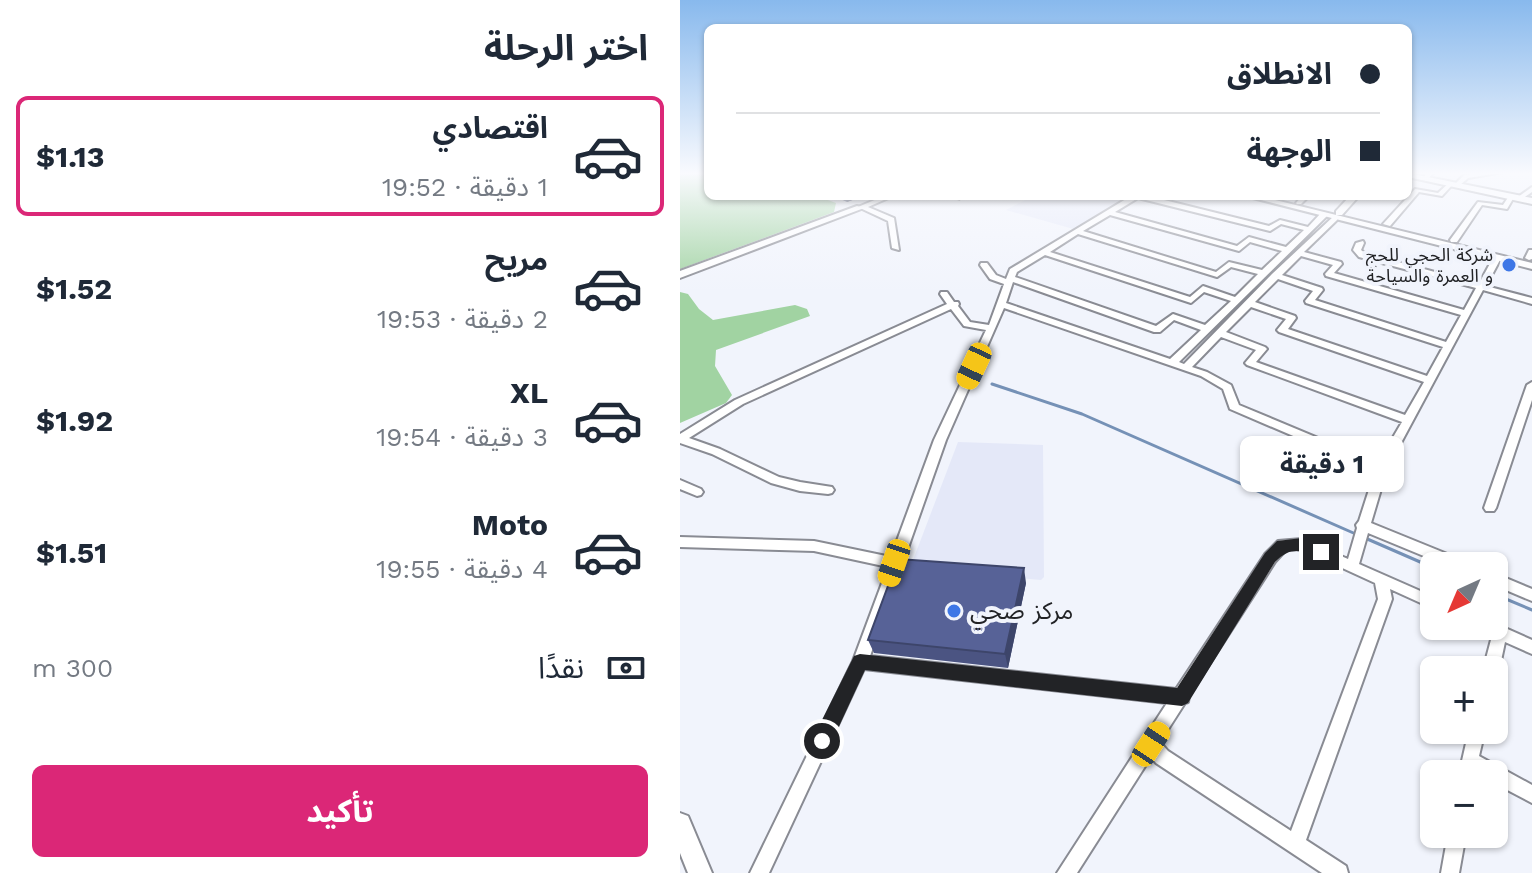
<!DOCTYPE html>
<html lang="ar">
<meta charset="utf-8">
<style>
body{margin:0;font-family:"Work Sans","Noto Sans Arabic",sans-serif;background:#f6f6f7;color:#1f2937;direction:rtl;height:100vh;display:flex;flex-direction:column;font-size:30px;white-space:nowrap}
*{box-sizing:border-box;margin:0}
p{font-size:26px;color:#747a83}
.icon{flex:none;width:44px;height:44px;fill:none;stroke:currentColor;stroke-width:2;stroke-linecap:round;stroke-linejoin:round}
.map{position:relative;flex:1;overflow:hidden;direction:ltr}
.sheet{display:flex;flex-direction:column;background:#fff;width:680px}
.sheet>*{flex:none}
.guide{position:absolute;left:24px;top:24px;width:708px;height:176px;border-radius:12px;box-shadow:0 2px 6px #0004;direction:rtl;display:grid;align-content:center;height:176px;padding:0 32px;background:#fff}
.needle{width:52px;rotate:224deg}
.fabs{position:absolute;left:740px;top:552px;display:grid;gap:16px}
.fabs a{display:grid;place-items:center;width:88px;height:88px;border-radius:12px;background:#fff;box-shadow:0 2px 6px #0004;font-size:40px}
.end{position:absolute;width:36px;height:36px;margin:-18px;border:10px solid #222326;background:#fff;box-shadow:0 0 0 4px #fff}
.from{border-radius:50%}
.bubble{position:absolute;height:56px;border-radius:12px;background:#fff;box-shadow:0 2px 6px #0004;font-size:26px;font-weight:700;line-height:56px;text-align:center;direction:rtl}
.car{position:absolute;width:24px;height:48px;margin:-24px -12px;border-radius:10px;box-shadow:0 0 6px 2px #0007;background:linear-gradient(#f5c518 24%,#345 0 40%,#f5c518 0 76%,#345 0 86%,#f5c518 0)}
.guide b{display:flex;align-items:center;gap:28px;height:76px;font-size:30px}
.guide b+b{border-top:2px solid #e0e1e3}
.guide i{width:20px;height:20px;background:#1f2937}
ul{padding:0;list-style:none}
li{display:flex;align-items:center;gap:24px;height:120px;margin:0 16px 12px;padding:0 16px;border:4px solid transparent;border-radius:12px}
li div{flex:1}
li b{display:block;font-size:30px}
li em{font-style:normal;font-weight:700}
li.current{border-color:#db2777}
li>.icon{width:72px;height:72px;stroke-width:1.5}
h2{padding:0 32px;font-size:36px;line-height:96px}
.pay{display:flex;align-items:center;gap:20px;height:88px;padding:0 32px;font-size:30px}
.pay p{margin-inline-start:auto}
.cta{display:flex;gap:16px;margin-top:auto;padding:16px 32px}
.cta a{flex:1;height:92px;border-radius:12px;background:#db2777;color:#fff;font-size:32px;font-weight:700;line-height:92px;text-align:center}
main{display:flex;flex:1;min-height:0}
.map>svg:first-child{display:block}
.built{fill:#e4e8f8}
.forest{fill:#a1d3a2}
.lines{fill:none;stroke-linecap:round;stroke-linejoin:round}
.stream{stroke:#7591b6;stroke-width:3}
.minor-casing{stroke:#898b93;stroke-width:4}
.tertiary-casing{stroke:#898b93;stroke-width:4}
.secondary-casing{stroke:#898b93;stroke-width:4}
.path{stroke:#86888e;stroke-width:2;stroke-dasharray:5 3;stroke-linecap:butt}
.minor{fill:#fff;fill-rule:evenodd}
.tertiary{fill:#fff;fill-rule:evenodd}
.secondary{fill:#fff;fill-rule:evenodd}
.wall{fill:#4b5482}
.shaded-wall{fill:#3d456a}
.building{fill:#576297;stroke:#3d456a;stroke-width:2}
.route{fill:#222326}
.poi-dot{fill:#3e77e6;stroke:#f1f4fc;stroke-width:3}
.labels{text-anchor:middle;stroke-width:8;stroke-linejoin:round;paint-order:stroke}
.far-poi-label{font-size:18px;fill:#222326;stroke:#f1f4fc;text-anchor:end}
.near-poi-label{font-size:24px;fill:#222326;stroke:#f1f4fc;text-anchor:start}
</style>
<main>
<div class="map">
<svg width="852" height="873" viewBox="0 0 852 873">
<rect width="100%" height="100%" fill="#f1f4fc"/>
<path class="built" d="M353 196H451L397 230 326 210Z
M278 442 363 445 364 577 361 580 230 568Z"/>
<path class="forest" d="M5 172H28V196H137L156 203 154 212 0 269V174Z
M0 292 8 294 19 309 33 320 115 305 127 309 130 316 36 350 35 366 52 395 46 403 0 423Z"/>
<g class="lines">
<path class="stream" d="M312 384 402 414 678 535
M685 538 754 568
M814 594 852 610"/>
<g class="minor-casing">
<path id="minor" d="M748 172H754L748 179H744L743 178Z
M804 172H823L788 178 779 186 774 185 784 175Z
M770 182 773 184 762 196 739 192 710 226 703 224 735 189 758 193Z
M852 187V192L842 199H838V197Z
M204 196H213L188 207 214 218 219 250 212 248 208 221 178 207Z
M451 196H468L589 226 600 220 628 227 641 213 648 215 499 362 504 364 592 274 654 216 658 218 657 220 624 252 661 262 662 264 654 273 784 310 796 288 679 257 673 250 676 243 683 241 684 243 681 250 685 253 799 284 813 258 817 256 821 258 806 286 852 298V304L803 290 707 469 691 523 787 562 789 566H768L688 533 679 564 754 597V609L710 589 712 599 626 840 666 866 668 873H642L476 763 471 757 397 873H377L487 703 184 669 89 873H70L173 661 208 567 134 551 0 547V537L134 541 211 557 254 440 306 330 284 326 271 309 63 404 9 438 40 449 99 477 120 482 152 487 154 490 152 493 148 494 120 491 91 483 32 454 0 443V434L55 400 267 304 260 294 261 292H267L274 302H278L279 304 278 306 290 322 309 325 324 284 310 279 300 265 301 263H307L316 275 326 279 330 269ZM458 198 590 231 601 224 624 230 606 247 569 237 557 246 435 212ZM430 215 559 251 570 242 602 251 582 270 549 262 536 272 403 231ZM398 234 537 277 551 267 578 274 555 297 523 286 510 297 370 252ZM365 255 511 303 524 292 551 301 525 325 493 314 476 326 335 277 337 272ZM621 256 653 265 645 274 646 276 781 315 766 342 635 300 643 290 642 288 602 275ZM598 279 633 291 625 301 626 303 763 347 747 376 608 329 616 318 615 316 575 302ZM333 282 474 332H480L494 320 521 330 490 359 326 303ZM571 307 606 319 597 330 599 332 744 382 725 415 576 362 587 349 585 347 546 332ZM324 308 521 376 543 389 550 409 695 471 679 521 676 525 677 528 668 559 622 539 598 541 585 554 496 689 190 656 266 440ZM541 337 576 350 565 363 567 365 722 422 698 463 559 405 551 385 527 372 512 367ZM621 549 695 583 698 599 611 831 488 751 480 742 505 703 508 702 509 696 595 562 606 550Z
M622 196H629L621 204H617L616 203Z
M829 196 834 197 827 209 802 205 777 242H771L770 240 798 202 823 205Z
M849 250H852V259L849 260 845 258Z
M852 382V400L816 508 814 511H806L804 508 847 385Z
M0 480 21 489 23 492 21 495 17 496 0 489Z
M814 573 852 589V601L814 585Z
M814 623 852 640V654L825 642 819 670 814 676V670H803L812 636 801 630 799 626H814Z
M789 730H805L799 756 852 785V803L814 783V774H779Z
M768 834H786L779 873H761Z"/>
</g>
<g class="tertiary-casing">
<path id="tertiary" d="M728 173 852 198V204L728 177Z
M670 196H679L662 215H656V211Z
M177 206 184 208 0 278V271Z
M0 813 8 816 32 873H8L0 853Z"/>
</g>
<g class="secondary-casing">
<path id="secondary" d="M565 196H579L852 263V269Z"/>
</g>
<path class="path" d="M268 196 283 201"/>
<use href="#minor" class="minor"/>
<use href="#tertiary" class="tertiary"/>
<use href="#secondary" class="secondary"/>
</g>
<path class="wall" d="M154 196H183L167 202Z
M346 583 328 668 194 653 188 640Z"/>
<path class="shaded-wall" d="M166 196H183L167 202Z
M344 568 346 583 328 668 325 654Z"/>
<path class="building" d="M218 559 344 568 325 654 188 640Z"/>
<linearGradient id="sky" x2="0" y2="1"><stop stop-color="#88b9ed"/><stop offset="0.59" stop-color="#f9fafe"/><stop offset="1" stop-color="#f9fafe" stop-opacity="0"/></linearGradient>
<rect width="852" height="294" fill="url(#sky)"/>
<path class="route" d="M622 538 646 548V557L641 558C621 551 612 545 595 562L508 703 502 706 185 670 149 748 142 751 135 748 132 741 135 734 174 656 180 654 497 688 585 553 597 541Z"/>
<g class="poi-dot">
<circle cx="829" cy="265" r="8"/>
<circle cx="274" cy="611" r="8"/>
</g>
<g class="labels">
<g class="far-poi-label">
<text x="813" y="261">شركة الحجي للحج<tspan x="813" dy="21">و العمرة والسياحة</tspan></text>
</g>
<g class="near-poi-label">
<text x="290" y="619">مركز صحي</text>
</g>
</g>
</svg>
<div class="fabs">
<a><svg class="needle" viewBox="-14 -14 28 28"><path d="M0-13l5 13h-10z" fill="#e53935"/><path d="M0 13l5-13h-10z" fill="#747a83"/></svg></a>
<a>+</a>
<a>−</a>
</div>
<i class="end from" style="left:142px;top:741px"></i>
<i class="end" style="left:641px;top:552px"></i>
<div class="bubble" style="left:560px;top:436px;width:164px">1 دقيقة</div>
<i class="car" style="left:294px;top:366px;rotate:205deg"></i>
<i class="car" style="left:214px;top:563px;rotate:199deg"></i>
<i class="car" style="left:471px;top:744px;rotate:33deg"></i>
<div class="guide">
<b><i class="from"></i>الانطلاق</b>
<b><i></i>الوجهة</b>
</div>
</div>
<section class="sheet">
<h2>اختر الرحلة</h2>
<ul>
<li class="current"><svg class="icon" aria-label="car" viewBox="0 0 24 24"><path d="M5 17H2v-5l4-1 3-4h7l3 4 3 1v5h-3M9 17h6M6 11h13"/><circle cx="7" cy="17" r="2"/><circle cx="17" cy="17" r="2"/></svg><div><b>اقتصادي</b><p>1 دقيقة · 19:52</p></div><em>$1.13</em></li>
<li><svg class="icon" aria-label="car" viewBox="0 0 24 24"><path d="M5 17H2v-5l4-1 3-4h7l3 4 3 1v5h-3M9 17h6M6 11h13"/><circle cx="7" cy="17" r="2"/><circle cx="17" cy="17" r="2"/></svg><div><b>مريح</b><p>2 دقيقة · 19:53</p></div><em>$1.52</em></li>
<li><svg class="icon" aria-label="car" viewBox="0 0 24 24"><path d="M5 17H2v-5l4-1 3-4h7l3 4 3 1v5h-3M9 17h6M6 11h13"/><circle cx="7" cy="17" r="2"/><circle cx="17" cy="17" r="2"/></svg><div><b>XL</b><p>3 دقيقة · 19:54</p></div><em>$1.92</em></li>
<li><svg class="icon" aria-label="car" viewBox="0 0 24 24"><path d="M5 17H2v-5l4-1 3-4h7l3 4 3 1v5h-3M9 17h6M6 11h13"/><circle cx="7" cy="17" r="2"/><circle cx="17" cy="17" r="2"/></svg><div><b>Moto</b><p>4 دقيقة · 19:55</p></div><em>$1.51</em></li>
</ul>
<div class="pay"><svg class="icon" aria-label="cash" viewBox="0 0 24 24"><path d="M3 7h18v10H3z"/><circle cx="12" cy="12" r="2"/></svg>نقدًا<p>300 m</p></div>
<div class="cta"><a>تأكيد</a></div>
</section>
</main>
